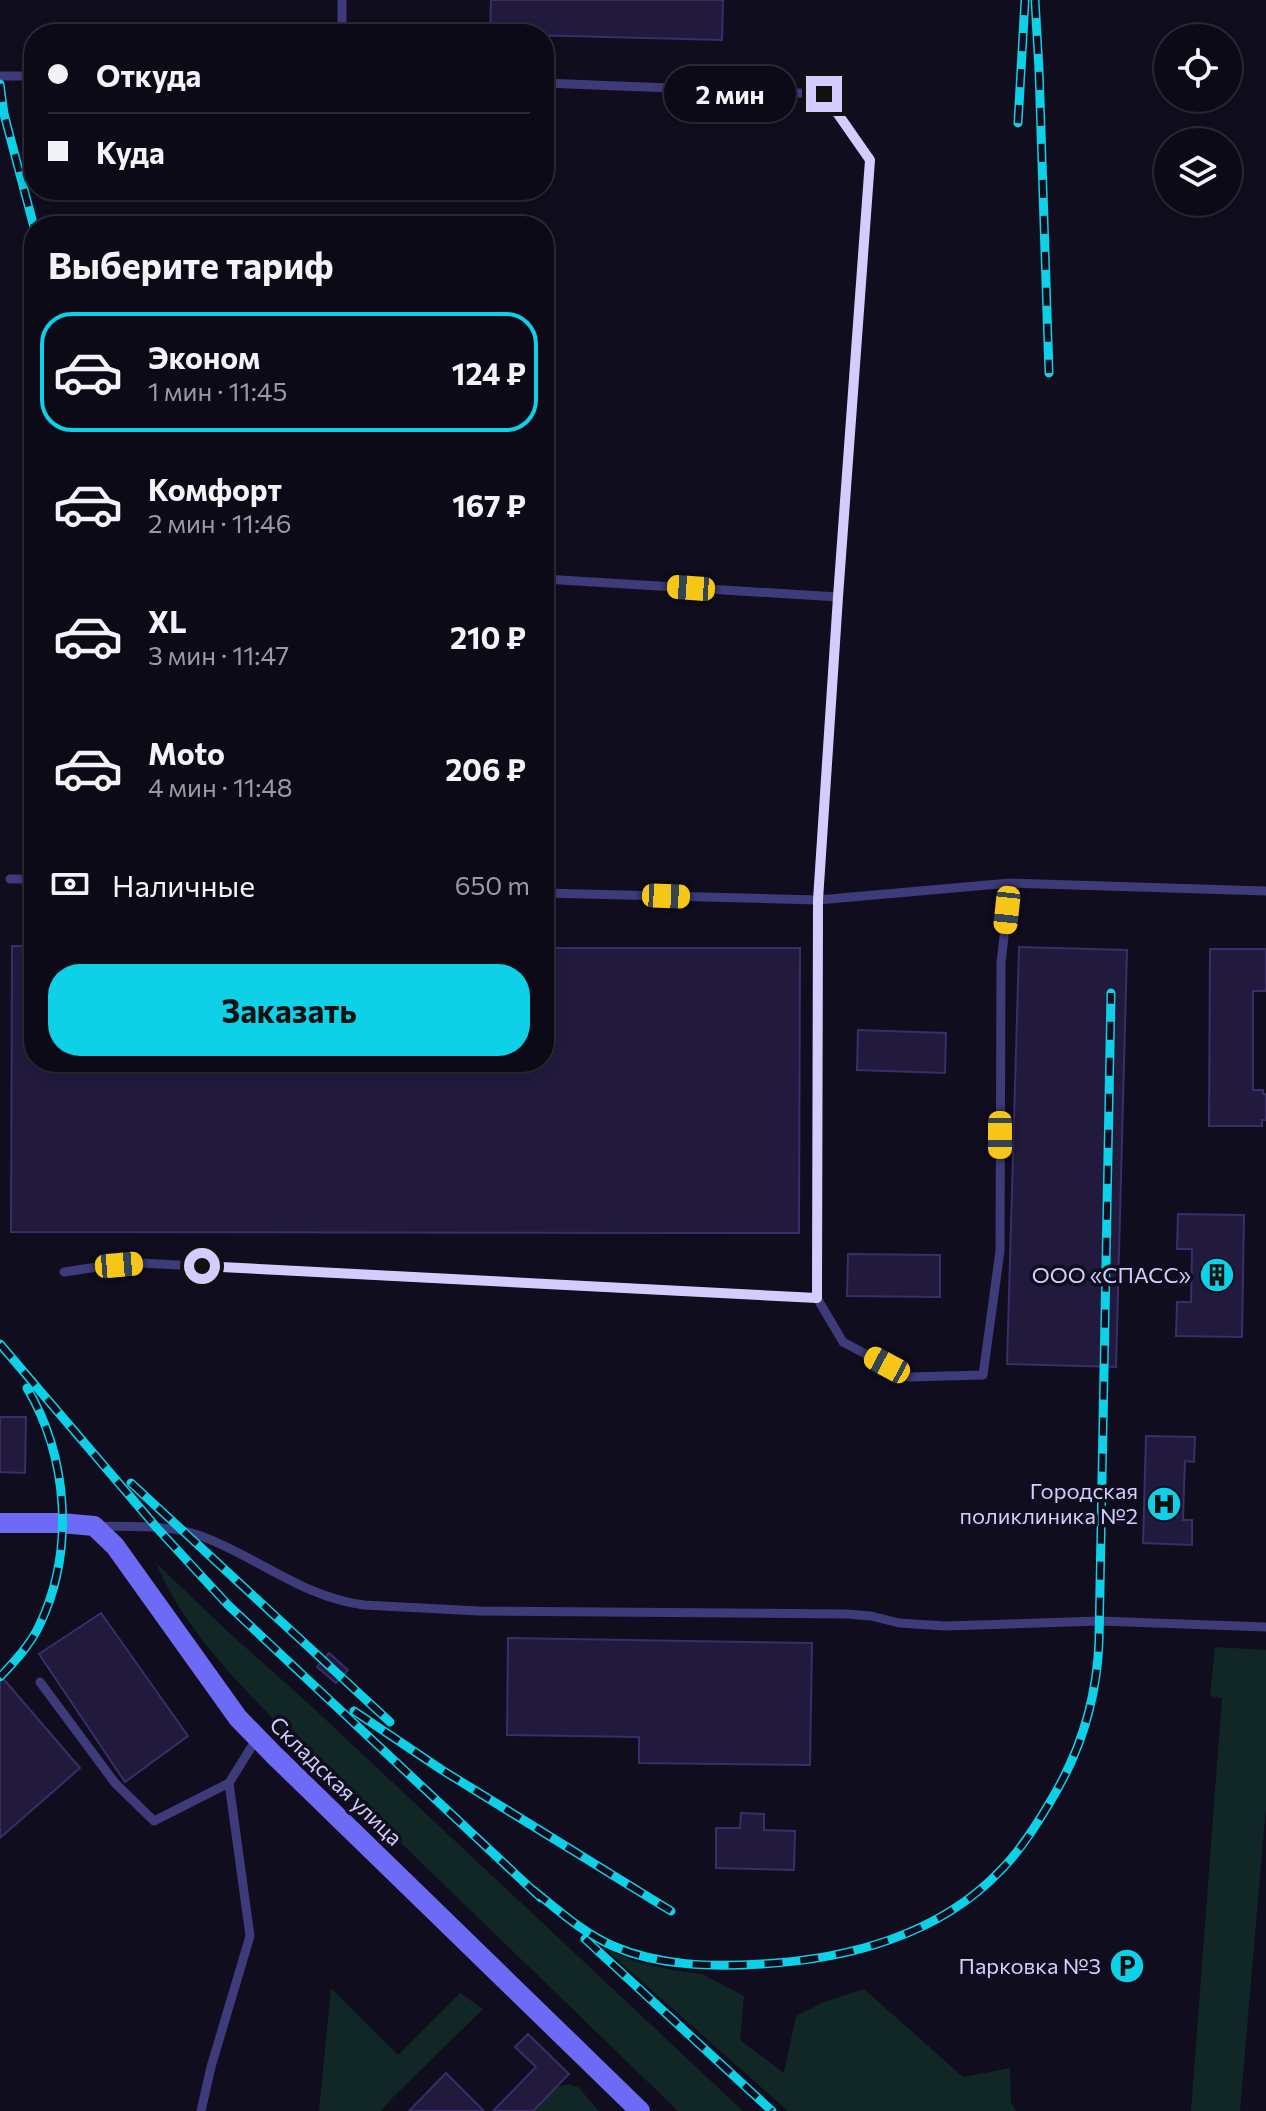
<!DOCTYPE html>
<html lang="ru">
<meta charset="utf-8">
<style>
body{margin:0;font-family:Commissioner,sans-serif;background:#15131f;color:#f1f3f6;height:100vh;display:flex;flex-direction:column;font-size:30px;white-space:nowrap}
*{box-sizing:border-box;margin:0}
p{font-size:26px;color:#9a9aa1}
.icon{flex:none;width:44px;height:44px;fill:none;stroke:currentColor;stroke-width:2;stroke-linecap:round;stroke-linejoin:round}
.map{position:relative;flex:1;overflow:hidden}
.panel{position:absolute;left:24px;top:216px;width:530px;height:856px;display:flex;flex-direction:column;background:#0c0a16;border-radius:32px;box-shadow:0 4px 12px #0003,0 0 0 2px #2c2b35}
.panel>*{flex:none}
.top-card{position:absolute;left:24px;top:24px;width:530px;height:176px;border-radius:32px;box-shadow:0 4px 12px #0003,0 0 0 2px #2c2b35;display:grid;align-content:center;height:176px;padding:0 24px;background:#0c0a16}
.fabs{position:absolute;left:1154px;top:24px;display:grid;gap:16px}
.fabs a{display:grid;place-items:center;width:88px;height:88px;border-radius:50%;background:#0c0a16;box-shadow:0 4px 12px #0003,0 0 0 2px #2c2b35;font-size:40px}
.end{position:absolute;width:36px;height:36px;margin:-18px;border:10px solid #d2cdfc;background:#111;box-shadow:0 0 0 4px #111}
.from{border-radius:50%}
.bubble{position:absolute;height:56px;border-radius:28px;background:#0c0a16;box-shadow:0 4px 12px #0003,0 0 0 2px #2c2b35;font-size:26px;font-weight:700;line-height:56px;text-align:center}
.car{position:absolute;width:24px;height:48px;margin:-24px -12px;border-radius:10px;box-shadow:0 0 6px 2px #0007;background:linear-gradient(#f5c518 24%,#345 0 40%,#f5c518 0 76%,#345 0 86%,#f5c518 0)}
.top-card b{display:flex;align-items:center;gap:28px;height:76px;font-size:30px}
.top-card b+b{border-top:2px solid #2c2b35}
.top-card i{width:20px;height:20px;background:#f1f3f6}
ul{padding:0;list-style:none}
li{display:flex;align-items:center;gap:24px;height:120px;margin:0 16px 12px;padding:0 8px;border:4px solid transparent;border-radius:32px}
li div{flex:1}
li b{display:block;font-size:30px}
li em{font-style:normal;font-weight:700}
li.active{border-color:#0ed1e7}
li>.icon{width:72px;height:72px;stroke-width:1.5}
h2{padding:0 24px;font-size:36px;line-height:96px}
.pay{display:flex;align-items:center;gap:20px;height:88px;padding:0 24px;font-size:30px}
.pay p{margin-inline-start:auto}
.action{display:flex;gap:16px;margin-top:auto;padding:16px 24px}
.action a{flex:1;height:92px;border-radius:32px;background:#0ed1e7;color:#111;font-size:32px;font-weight:700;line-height:92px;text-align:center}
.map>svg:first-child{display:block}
.green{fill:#112726}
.building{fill:#221a3d;stroke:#392e68;stroke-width:2}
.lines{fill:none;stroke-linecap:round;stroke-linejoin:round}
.lane{stroke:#3d3b7a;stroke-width:9}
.secondary{stroke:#6d6af6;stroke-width:20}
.rail-casing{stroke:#0ed1e7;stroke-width:9}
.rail{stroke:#100d1e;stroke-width:6;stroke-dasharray:18;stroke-linecap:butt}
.route{stroke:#d2cdfc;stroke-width:10}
.labels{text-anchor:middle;stroke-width:7;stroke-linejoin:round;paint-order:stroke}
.poi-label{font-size:22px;fill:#d2cdfc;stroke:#100d1e;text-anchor:end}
.street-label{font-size:22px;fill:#d2cdfc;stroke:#100d1e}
</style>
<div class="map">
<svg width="1266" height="2111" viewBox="0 0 1266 2111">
<rect width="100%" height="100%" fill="#100d1e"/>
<path class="green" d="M156 1563 225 1629 309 1704 743 2111H678L277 1723C231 1675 182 1625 156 1563Z
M1215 1647 1266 1650V1806L1240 2111H1191L1222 1698 1210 1696Z
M604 1948 637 1962 672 1970 702 1974 744 1996 740 2040 784 2073 796 2016 824 2002 864 1989 963 2077 1010 2068 1011 2102 1016 2111H788Z
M331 1988 398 2055 460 1993 483 2009 392 2098 381 2111H319Z
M568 2084 578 2087 599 2111H533L557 2087Z"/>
<path class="building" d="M491 0H723L722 40 490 34Z
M12 946H34V1062H544V948H800L799 1233 11 1232Z
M1019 947 1127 950 1116 1367 1007 1364Z
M1210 949H1266V991H1253V1090H1263V1094H1266V1120H1262V1126H1209Z
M858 1030 946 1033 945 1073 857 1070Z
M1178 1214 1244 1215 1242 1337 1176 1336 1177 1302H1191L1192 1249H1177Z
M848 1254 940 1255V1297L847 1296Z
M0 1417H26L25 1473 0 1472Z
M1146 1436 1195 1437 1194 1462 1185 1461 1184 1488 1183 1520H1192V1545L1143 1543Z
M101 1613 188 1736 125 1782 39 1654Z
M508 1638 812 1643 810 1765 639 1763V1737L507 1735Z
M329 1653 348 1670 336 1683 317 1667Z
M0 1675 80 1768 0 1838Z
M741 1813 764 1814V1830L795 1831 794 1870 716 1868V1828H740Z
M528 2034 569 2074 533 2111H493L536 2067 515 2047Z
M446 2073 484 2111H409Z"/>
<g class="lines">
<path class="lane" d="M342 34V0
M0 76H34
M544 579 838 597
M10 879H34
M544 893 818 900 1010 883 1266 891
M64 1272 97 1267 140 1263 817 1298 818 900 838 597 870 160 824 94 544 83
M817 1298 843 1342 909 1377 983 1375 1000 1251 1001 963 1010 883
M97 1526C131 1527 168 1524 201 1536 256 1556 304 1598 364 1605L479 1611 847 1614 871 1616 899 1623 945 1626 1099 1621 1266 1627
M40 1682 115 1783 154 1821 229 1783
M201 2111 211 2067 250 1936 229 1783 257 1738"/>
<path class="secondary" d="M0 1523H61L94 1526 115 1546 238 1718 274 1755 640 2111"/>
<g class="rail-casing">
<path id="rail" d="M1035 0 1039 70 1049 373
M0 84 4 114 34 227
M1018 123 1025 0
M0 1344 157 1528 228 1605 541 1898
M131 1483 390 1722
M0 1677C15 1661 31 1644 40 1624 75 1550 68 1457 27 1388
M354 1711 442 1770 671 1911
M533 1890C558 1910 583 1933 613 1946 659 1966 712 1967 762 1964 848 1959 939 1935 1000 1871 1020 1851 1036 1826 1050 1802 1080 1753 1097 1699 1099 1641L1111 993
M585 1939 772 2111"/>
</g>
<use href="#rail" class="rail"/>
</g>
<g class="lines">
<path class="route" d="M202 1266 817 1298 818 900 838 597 870 160 824 94"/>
</g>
<defs>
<g id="building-disc" transform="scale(1.8)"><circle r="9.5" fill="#0ed1e7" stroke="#100d1e"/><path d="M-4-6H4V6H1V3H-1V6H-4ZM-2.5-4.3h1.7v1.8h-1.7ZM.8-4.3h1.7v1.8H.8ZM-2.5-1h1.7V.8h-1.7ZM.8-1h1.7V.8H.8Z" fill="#111"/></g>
<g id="hospital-disc" transform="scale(1.8)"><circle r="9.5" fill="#0ed1e7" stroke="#100d1e"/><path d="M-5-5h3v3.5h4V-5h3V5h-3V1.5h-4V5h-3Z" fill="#111"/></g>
<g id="parking-disc" transform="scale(1.8)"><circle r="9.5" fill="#0ed1e7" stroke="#100d1e"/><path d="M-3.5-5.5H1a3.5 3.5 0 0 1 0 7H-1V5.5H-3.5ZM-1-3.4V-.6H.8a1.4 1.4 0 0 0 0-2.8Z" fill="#111"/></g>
</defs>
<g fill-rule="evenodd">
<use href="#building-disc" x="1217" y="1275"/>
<use href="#hospital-disc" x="1164" y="1504"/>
<use href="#parking-disc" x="1127" y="1966"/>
</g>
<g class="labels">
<g class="poi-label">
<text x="1191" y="1283">ООО «СПАСС»</text>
<text x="1138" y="1499">Городская<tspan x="1138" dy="25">поликлиника №2</tspan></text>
<text x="1101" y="1974">Парковка №3</text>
</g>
<g class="street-label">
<text transform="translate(336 1781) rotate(44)" y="8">Складская улица</text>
</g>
</g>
</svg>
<div class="fabs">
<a><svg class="icon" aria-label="locate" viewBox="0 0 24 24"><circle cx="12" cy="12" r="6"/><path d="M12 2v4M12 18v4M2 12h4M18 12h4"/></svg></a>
<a><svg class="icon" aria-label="layers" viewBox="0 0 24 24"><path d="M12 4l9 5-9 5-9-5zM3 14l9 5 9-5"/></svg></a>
</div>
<i class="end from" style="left:202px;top:1266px"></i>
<i class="end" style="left:824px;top:94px"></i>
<div class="bubble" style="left:664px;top:66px;width:132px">2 мин</div>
<i class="car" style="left:691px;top:588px;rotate:274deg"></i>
<i class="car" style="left:666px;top:896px;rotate:92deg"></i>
<i class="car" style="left:1007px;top:910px;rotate:186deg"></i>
<i class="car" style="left:1000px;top:1135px;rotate:180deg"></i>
<i class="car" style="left:119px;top:1265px;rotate:85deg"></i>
<i class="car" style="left:887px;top:1365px;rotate:298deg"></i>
<div class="top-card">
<b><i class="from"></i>Откуда</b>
<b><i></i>Куда</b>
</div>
<section class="panel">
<h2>Выберите тариф</h2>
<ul>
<li class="active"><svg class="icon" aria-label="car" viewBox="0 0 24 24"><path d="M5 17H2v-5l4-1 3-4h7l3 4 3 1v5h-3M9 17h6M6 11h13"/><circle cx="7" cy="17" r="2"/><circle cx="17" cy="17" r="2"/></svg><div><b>Эконом</b><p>1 мин · 11:45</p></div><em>124 ₽</em></li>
<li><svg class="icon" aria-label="car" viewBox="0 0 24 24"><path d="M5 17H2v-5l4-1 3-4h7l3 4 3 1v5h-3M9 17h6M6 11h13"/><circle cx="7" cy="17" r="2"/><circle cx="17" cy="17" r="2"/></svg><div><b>Комфорт</b><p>2 мин · 11:46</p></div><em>167 ₽</em></li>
<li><svg class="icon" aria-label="car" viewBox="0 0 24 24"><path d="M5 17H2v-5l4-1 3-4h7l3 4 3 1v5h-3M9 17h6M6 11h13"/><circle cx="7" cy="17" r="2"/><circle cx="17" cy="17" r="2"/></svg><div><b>XL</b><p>3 мин · 11:47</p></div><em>210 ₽</em></li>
<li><svg class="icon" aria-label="car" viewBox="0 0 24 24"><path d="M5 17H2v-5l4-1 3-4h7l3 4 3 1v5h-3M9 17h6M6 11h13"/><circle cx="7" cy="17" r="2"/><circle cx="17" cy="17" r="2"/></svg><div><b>Moto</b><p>4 мин · 11:48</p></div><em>206 ₽</em></li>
</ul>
<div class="pay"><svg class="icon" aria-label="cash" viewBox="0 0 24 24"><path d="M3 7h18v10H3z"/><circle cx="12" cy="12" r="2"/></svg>Наличные<p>650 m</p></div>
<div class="action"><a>Заказать</a></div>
</section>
</div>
